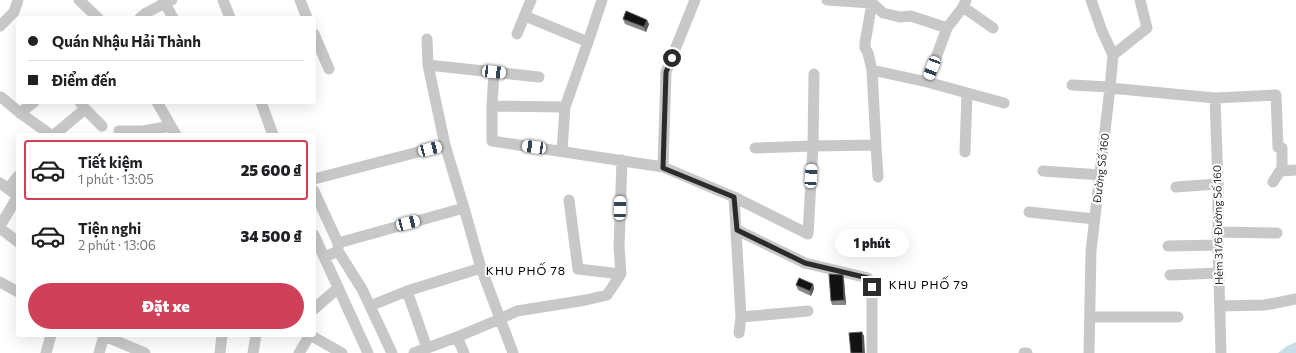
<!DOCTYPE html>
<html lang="vi">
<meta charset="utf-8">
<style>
body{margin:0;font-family:Commissioner,sans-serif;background:#f2f2f2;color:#202124;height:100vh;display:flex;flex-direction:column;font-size:15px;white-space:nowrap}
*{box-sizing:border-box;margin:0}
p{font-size:13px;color:#757577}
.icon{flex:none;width:22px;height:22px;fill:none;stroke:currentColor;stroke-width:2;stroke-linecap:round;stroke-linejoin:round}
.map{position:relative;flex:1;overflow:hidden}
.drawer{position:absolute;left:16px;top:133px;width:300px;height:204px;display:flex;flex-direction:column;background:#fff;border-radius:4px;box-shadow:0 4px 16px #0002}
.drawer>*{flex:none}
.hud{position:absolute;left:16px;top:16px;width:300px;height:88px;border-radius:4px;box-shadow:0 4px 16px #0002;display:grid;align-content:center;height:88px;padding:0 12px;background:#fff}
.end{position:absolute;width:18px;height:18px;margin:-9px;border:5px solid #2b2b2b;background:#fff;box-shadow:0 0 0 2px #fff}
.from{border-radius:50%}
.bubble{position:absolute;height:28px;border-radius:14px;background:#fff;box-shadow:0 4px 16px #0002;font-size:13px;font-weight:800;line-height:28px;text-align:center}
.car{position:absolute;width:12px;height:24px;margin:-12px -6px;border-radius:5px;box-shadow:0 0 3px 1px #0007;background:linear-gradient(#fff 24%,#345 0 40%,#fff 0 76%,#345 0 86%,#fff 0)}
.hud b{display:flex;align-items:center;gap:14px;height:38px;font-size:15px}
.hud b+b{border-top:1px solid #e0e0e0}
.hud i{width:10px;height:10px;background:#202124}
ul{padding:7px 0 0;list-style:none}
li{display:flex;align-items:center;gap:12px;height:60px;margin:0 8px 6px;padding:0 4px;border:2px solid transparent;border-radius:4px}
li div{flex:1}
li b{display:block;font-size:15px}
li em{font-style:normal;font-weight:800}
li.current{border-color:#cf4159}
li>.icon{width:36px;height:36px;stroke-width:1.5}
.button{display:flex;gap:8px;margin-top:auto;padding:8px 12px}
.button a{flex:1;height:46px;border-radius:24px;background:#cf4159;color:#fff;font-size:16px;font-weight:800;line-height:46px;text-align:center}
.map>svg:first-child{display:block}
.water{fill:#c8dde6}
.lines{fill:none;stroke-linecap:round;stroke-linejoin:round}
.minor{stroke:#c8c8c8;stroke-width:11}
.wall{fill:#888}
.shaded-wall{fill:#595959}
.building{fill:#121212;stroke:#595959}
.route{stroke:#2b2b2b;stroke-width:5}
.labels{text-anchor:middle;stroke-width:4;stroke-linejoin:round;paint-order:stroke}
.street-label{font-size:11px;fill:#2b2b2b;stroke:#fff}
.neighbourhood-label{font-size:12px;letter-spacing:1px;fill:#000;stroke:#fff}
</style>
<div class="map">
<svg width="1296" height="353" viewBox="0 0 1296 353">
<rect width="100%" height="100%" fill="#fff"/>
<path class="water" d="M1296 342V353H1278L1287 346Z"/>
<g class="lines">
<path class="minor" d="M79 0 98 18
M172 0 165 3 173 18
M223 0 230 18
M300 0 307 18
M827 0 872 3 883 13 900 17 911 16 947 28
M1091 0 1102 31 1113 55
M872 3 865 43V48L868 53 872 70
M963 7 993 28
M525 16 588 42 565 107
M140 18 146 13 165 3 163 0
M0 26 14 12 18 0
M314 34 329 69
M517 34 531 0
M427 39 428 65
M588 42 602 0
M494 72 492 106 565 107 562 151
M927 82 1004 103
M1072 85 1110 87
M1110 88 1215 98 1276 95 1278 147 1282 148V170
M1 97 20 113 51 135
M1215 98 1218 184V245L1221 353
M80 102 85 109 102 126
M157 102 176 135
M261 102 273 135
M492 106V141L663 167 734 197 808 234 813 146 876 145 872 70 927 82 947 28 963 7 966 0
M20 113 34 102
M119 131H143L171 126
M54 135 85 109
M876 145 878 177
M755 148 813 146 814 74
M965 152 967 93
M663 167 666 72 695 0
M1043 171 1101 175
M314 179 445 145
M1273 182 1280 171 1296 170
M0 183 18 196
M1176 187 1218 184
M8 189 18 176
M314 191 338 243V249
M734 197 741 317 739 333
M569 200 578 269 621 274 619 247 622 160
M1029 212 1094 219
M0 226 18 196
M0 228 18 242
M737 230 805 263 868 278 871 283 872 287V353
M1217 232 1277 233
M314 235 368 353
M338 243 464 208
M1168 246 1218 245
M325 257 338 251 362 289 392 353
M1170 275 1219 273
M0 282 18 292
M407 291 427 348
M370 306 407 291 481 268
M1220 306 1265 305 1296 299
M314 309 338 288
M741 317 808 311
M1090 317H1178
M102 335 145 353
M310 335 342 353
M457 337 464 353
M46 353 51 335
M99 353 104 336
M220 353 222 335
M253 353 256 335
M299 353 310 335
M414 353 457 337 500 319 517 311 586 300 607 295 621 274
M513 353 481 268 464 208 445 145 428 65 539 77
M1024 353H1027
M1089 353 1091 251 1110 88 1113 55 1147 28 1140 0"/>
</g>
<path class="wall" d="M623 19 649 24 646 32 625 24Z
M844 280 846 305H832L831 301Z
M813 284 814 289 811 296 798 290 796 285Z"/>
<path class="shaded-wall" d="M647 20 649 24 646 32 644 27Z
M843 275 844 280 846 305 844 300Z
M813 284 814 289 811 296 810 291Z
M862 332 864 336 865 353H863Z"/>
<path class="building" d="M626 11 647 20 644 27 623 19Z
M829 274 843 275 844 300 831 301Z
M799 278 813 284 810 291 796 285Z
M862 332 863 353H851L849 333Z"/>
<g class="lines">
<path class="route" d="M672 58 666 72 663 168 734 197 737 230 805 263 868 278 871 283 872 287"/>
</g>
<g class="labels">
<g class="street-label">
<text transform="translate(1101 168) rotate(-83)" y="4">Đường Số 160</text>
<text transform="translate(1218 225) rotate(-91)" y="4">Hẻm 31/6 Đường Số 160</text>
</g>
<g class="neighbourhood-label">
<text x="526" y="275">KHU PHỐ 78</text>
<text x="929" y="289">KHU PHỐ 79</text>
</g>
</g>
</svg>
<i class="end from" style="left:672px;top:58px"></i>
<i class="end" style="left:872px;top:287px"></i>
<div class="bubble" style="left:835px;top:229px;width:74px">1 phút</div>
<i class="car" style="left:932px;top:68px;rotate:201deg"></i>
<i class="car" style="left:494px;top:72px;rotate:96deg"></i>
<i class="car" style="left:534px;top:147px;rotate:278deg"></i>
<i class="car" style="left:430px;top:149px;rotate:75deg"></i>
<i class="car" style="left:811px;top:176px;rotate:3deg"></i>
<i class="car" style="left:620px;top:208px;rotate:1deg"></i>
<i class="car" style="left:408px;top:223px;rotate:75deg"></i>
<div class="hud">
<b><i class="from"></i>Quán Nhậu Hải Thành</b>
<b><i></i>Điểm đến</b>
</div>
<section class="drawer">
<ul>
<li class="current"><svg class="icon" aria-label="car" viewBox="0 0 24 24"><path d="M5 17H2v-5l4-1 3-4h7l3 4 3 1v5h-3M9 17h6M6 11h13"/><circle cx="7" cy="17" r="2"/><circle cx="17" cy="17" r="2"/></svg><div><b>Tiết kiệm</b><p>1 phút · 13:05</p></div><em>25 600 ₫</em></li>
<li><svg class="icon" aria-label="car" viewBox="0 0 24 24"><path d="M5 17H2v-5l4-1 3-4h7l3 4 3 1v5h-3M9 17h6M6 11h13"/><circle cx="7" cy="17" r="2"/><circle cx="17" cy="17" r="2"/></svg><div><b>Tiện nghi</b><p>2 phút · 13:06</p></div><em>34 500 ₫</em></li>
</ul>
<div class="button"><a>Đặt xe</a></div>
</section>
</div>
